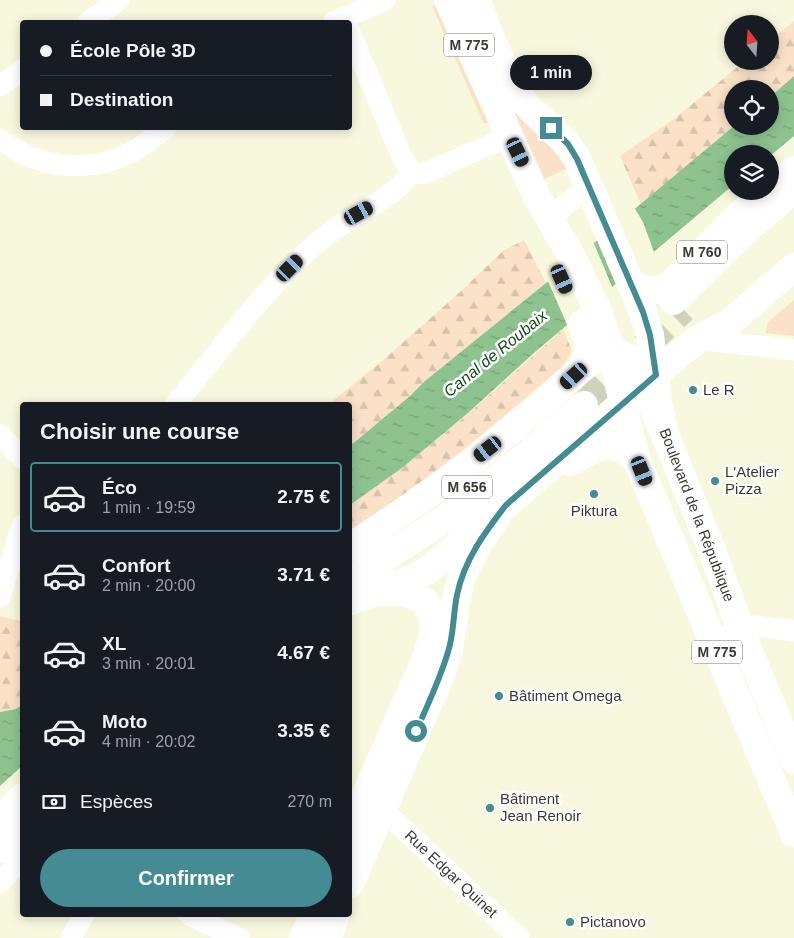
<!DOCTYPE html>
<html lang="fr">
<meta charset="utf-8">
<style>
body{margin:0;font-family:Helvetica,sans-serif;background:#242831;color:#f1f3f6;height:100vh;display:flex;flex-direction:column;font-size:19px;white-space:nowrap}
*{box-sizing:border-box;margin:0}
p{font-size:16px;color:#9ea1a6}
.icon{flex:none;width:28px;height:28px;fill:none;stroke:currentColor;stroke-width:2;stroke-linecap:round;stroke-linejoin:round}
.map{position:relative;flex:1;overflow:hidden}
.drawer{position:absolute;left:20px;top:402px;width:332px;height:515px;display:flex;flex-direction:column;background:#171b24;border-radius:5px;box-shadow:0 2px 12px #0003}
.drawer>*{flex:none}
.banner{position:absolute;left:20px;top:20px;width:332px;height:110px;border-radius:5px;box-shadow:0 2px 12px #0003;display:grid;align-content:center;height:110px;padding:0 20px;background:#171b24}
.needle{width:32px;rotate:343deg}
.controls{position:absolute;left:724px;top:15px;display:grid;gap:10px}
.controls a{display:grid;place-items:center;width:55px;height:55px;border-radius:50%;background:#171b24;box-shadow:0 2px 12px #0003;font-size:25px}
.end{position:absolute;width:22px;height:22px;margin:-11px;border:6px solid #448b93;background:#fff;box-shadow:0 0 0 2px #fff}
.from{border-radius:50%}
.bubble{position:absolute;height:35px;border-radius:18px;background:#171b24;box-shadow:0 2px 12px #0003;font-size:16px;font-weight:700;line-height:35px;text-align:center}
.car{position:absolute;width:15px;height:30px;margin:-15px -8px;border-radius:6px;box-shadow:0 0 4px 1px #0007;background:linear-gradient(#222 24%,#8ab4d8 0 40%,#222 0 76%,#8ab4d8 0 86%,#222 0)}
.banner b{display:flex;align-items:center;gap:18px;height:48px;font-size:19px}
.banner b+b{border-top:1px solid #363941}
.banner i{width:12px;height:12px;background:#f1f3f6}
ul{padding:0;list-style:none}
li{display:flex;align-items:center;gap:15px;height:70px;margin:0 10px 8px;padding:0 10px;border:2px solid transparent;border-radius:5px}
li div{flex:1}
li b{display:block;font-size:19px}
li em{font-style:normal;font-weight:700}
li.selected{border-color:#448b93}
li>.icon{width:45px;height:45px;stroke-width:1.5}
h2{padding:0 20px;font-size:22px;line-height:60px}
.pay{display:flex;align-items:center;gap:12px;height:55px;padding:0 20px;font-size:19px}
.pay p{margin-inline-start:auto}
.action{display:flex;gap:10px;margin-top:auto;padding:10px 20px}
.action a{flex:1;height:58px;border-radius:30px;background:#448b93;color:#fff;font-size:20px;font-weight:700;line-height:58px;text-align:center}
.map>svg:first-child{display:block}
.grass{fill:#fae1c8}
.forest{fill:url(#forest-firs)}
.water{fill:url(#water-ripples)}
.pier{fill:#f8f8de}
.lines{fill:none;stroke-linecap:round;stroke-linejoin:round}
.highway-tunnel{stroke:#d2d2bc;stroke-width:28;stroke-dasharray:28 14;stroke-linecap:butt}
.street{stroke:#fff;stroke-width:21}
.secondary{stroke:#fff;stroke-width:28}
.primary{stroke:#fff;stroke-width:28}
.highway{stroke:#fff;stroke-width:28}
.route{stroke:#448b93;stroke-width:6}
.poi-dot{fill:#448b93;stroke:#fff;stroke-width:2}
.labels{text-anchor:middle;stroke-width:5;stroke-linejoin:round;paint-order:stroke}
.shield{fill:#fff;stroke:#767670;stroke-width:1}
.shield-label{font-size:14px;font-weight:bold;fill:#3c3c32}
.poi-label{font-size:15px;fill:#3c3c32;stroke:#fff;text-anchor:start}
.street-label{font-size:15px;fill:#3c3c32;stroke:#fff}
.water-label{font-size:16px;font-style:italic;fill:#134c1c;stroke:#fff}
</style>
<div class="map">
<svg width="794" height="938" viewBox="0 0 794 938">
<defs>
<pattern id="forest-firs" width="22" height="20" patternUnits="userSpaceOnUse" patternTransform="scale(1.25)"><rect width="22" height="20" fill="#fae1c8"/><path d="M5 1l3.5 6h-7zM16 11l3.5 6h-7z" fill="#d7c2ac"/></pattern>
<pattern id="water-ripples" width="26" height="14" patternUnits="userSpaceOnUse" patternTransform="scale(1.25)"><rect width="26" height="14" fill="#8ec390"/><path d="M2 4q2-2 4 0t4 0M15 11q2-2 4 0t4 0" fill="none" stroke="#75a076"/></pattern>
</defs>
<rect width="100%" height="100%" fill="#f8f8de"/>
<path class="grass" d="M438 3 490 122 484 124 432 6Z
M519 108 570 167 544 179 514 114Z
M794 300V336L765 333 768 322Z"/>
<path class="forest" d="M794 21V76L770 97V89H732V126H734L641 205 620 156 674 119 745 61H770V41Z
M524 240 546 283 425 381 410 396 350 446V405H328L382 361 459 293 503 251Z
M563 329 572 351 563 366 415 491 350 534V505L402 468 468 414Z
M0 616 22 622V705L16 709 0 712Z"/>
<path class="water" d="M794 76V136L770 156V154H732V186L535 352 468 413 402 468 350 505V446L410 396 425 381 546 283 734 126H770V97Z
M22 705V766L0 786V712L16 709Z"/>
<path class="pier" d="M634 207 643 222 654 252 648 259 619 284 599 236Z
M593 241 613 289 568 327 547 279Z"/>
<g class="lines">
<path class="highway-tunnel" d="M584 405 683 309"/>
<path class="street" d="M88 22 119 0
M334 22 385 0
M350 32 402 157 411 173 423 174 510 136
M0 86 22 70
M0 140C10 146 19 152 30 157 60 169 99 169 128 154 142 147 154 137 166 128
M550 220 566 204 589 188
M698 339 794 350
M175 405C219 352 261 293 312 247 326 235 342 224 358 214 379 201 395 194 411 173
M0 435 22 458
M0 597 22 525
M712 641 740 630 756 626 794 631
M370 804 395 821 519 938
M0 883 22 859
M189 915 239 938
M71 938 84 915"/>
<path class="secondary" d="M350 830C369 787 388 744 407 701 416 680 429 657 433 634 434 628 434 621 432 615 424 589 396 591 374 593
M350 884 440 677 449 650 457 595 462 576 477 546 496 518
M303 938 313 915
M327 938 336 915"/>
<path class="primary" d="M448 0 537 197 571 255 599 313 612 353 628 427 637 461 794 833
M476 0C489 31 502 72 522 99 539 121 563 134 577 159L643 312 650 335 658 402 665 435 711 548 747 646 794 760
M770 189 794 170
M630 282C643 291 656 293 670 285L736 218 767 191
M570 462C595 447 613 435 637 461
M350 601 411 579 427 571 506 505 679 354 698 339 729 323 794 267"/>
<path class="highway" d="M673 301 742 234 794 189
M582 368C591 353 589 340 582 324
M350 547C402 513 453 478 501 438 518 425 534 411 550 397 568 381 585 361 608 354 618 350 628 357 634 364L665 435
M350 580 448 517 527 455 584 405
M0 820 22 797
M0 849 22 826"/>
</g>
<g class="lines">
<path class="route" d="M416 731C428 705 440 679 448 652 454 634 453 614 457 595 464 560 485 532 506 505L656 375 650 335 643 312 577 159 568 144 551 128"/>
</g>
<g class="poi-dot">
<circle cx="693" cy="390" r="5"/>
<circle cx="715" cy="481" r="5"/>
<circle cx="594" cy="494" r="5"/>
<circle cx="499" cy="696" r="5"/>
<circle cx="490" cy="808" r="5"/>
<circle cx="570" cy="922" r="5"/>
</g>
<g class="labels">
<g class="shield">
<rect x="444" y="33.5" width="50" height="23" rx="4"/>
<rect x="677" y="240.5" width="50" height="23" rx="4"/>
<rect x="442" y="475.5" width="50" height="23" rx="4"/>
<rect x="692" y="640.5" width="50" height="23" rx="4"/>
</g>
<g class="shield-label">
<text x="469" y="50">M 775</text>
<text x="702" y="257">M 760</text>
<text x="467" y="492">M 656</text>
<text x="717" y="657">M 775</text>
</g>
<g class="poi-label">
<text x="703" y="395">Le R</text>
<text x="725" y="477">L'Atelier<tspan x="725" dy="17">Pizza</tspan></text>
<text x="594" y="516" text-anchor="middle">Piktura</text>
<text x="509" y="701">Bâtiment Omega</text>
<text x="500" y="804">Bâtiment<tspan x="500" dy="17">Jean Renoir</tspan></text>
<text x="580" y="927">Pictanovo</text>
</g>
<g class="street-label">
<text transform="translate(697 515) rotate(69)" y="5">Boulevard de la République</text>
<text transform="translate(451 874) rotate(43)" y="5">Rue Edgar Quinet</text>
</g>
<g class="water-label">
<text transform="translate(495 353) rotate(-39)" y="6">Canal de Roubaix</text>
</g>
</g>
</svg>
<div class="controls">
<a><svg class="needle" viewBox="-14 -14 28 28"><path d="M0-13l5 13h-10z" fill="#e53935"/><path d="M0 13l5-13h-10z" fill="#9ea1a6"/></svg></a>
<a><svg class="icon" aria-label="locate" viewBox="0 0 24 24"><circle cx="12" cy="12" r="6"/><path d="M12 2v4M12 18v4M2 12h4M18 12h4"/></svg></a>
<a><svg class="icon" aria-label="layers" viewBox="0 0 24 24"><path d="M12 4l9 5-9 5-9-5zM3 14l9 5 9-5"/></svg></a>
</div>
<i class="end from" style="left:416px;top:731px"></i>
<i class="end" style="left:551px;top:128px"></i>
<div class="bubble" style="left:510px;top:55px;width:82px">1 min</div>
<i class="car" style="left:518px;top:152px;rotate:155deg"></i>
<i class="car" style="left:359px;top:213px;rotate:61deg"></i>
<i class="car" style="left:290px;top:268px;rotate:45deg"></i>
<i class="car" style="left:562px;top:279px;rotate:156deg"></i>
<i class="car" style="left:574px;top:376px;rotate:228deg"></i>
<i class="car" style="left:488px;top:449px;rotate:232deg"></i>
<i class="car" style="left:642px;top:471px;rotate:158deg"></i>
<div class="banner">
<b><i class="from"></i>École Pôle 3D</b>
<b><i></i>Destination</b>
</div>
<section class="drawer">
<h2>Choisir une course</h2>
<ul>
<li class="selected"><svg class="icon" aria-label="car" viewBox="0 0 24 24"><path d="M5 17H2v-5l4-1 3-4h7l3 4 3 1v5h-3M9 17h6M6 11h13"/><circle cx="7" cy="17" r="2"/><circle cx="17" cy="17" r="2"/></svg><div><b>Éco</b><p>1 min · 19:59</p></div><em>2.75 €</em></li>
<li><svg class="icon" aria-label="car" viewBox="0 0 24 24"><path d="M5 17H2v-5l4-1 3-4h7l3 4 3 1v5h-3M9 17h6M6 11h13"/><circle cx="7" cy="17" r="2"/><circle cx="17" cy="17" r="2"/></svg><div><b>Confort</b><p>2 min · 20:00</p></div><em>3.71 €</em></li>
<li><svg class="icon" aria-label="car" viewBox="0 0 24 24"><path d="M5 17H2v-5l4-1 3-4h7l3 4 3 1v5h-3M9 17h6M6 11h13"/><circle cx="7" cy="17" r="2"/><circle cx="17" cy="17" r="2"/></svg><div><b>XL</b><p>3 min · 20:01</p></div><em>4.67 €</em></li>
<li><svg class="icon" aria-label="car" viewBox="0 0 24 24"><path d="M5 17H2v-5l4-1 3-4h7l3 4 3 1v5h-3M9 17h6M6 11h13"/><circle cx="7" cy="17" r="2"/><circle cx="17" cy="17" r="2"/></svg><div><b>Moto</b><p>4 min · 20:02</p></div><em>3.35 €</em></li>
</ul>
<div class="pay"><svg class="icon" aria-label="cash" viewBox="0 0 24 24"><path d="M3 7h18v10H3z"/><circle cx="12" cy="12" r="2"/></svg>Espèces<p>270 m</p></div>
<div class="action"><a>Confirmer</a></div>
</section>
</div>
